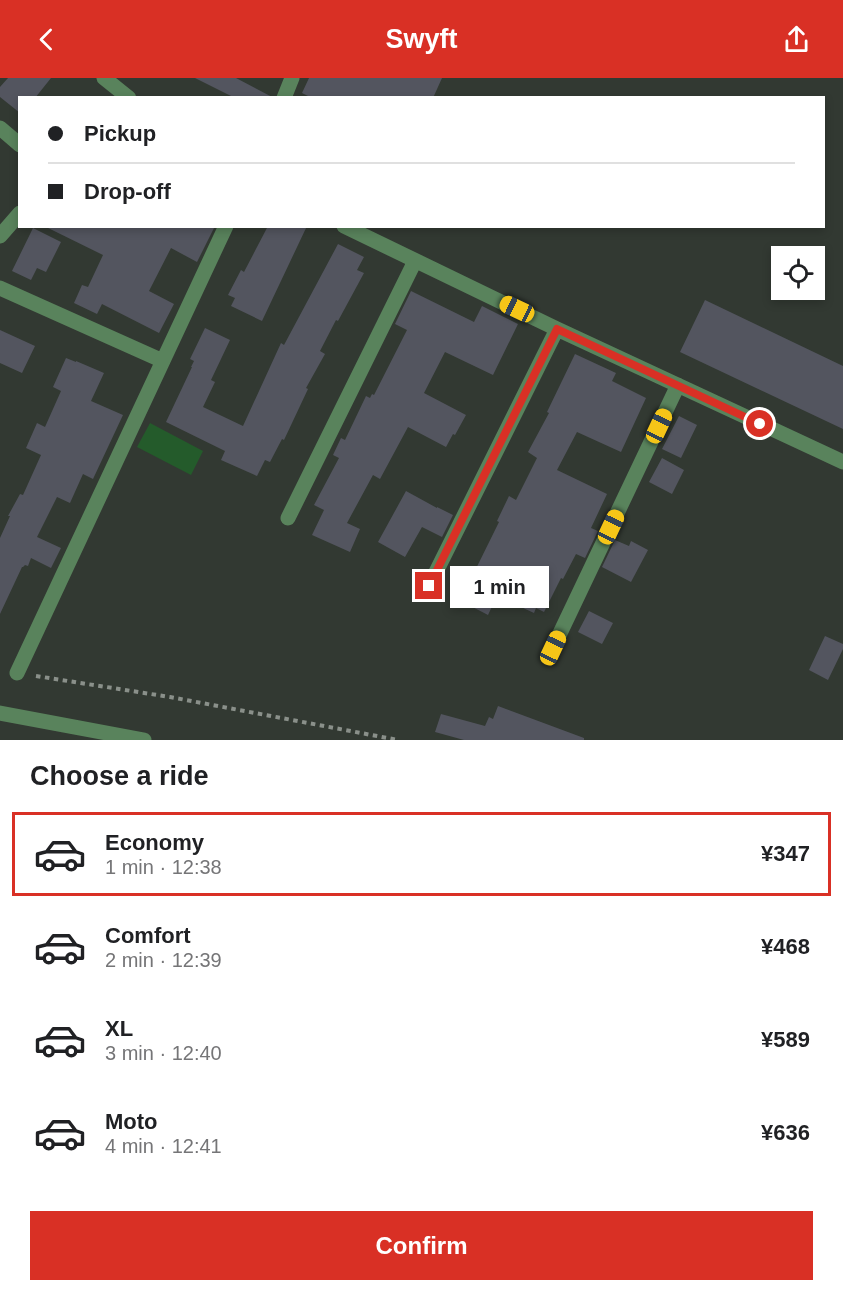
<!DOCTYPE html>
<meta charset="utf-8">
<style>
body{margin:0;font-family:Arial,sans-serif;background:#f2f2f2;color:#202124;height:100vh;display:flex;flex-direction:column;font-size:22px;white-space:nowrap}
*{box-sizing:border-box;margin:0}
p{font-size:20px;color:#757577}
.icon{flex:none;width:33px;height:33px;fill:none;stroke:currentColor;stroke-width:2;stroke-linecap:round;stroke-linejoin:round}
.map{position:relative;height:662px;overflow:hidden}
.side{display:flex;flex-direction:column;background:#fff;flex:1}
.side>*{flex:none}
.hud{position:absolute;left:18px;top:18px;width:807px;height:132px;border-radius:0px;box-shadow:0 3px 9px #0003;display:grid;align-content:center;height:132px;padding:0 30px;background:#fff}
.buttons{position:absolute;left:771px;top:168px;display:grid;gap:12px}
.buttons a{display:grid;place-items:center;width:54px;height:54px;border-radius:0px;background:#fff;box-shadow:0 3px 9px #0003;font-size:30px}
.end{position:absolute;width:27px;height:27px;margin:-14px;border:8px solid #d93025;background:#fff;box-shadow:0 0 0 3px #fff}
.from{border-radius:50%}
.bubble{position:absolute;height:42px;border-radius:0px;background:#fff;box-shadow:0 3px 9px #0003;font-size:20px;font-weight:700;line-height:42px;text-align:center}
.car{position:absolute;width:18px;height:36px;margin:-18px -9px;border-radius:8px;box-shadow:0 0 4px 2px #0007;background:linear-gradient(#f5c518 24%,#345 0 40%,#f5c518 0 76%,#345 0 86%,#f5c518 0)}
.hud b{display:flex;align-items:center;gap:21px;height:57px;font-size:22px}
.hud b+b{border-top:2px solid #e0e0e0}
.hud i{width:15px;height:15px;background:#202124}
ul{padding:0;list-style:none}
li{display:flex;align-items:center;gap:18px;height:84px;margin:0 12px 9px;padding:0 18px;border:3px solid transparent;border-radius:0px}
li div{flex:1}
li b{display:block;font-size:22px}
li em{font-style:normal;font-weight:700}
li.active{border-color:#d93025}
li>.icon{width:54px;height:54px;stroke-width:1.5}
h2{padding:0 30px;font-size:27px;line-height:72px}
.action{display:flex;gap:12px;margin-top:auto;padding:12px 30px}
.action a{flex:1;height:69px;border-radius:0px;background:#d93025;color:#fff;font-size:24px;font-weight:700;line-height:69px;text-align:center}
header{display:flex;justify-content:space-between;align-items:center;height:78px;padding:0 30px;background:#d93025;color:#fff;font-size:27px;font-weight:700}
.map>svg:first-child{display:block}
.green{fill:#245b2b}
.building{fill:#53555f}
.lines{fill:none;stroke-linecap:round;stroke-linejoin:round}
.path{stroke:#8a908a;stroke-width:4;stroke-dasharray:4.5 4.5;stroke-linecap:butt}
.minor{stroke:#59835c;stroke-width:15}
.route{stroke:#d93025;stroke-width:8}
</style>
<header><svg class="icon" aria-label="back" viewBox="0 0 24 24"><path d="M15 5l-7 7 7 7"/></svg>Swyft<svg class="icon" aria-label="share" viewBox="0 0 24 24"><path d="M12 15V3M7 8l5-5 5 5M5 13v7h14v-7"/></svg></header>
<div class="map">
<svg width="843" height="662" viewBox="0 0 843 662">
<rect width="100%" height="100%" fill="#323932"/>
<path class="green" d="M150 345 203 373 191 397 137 369Z"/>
<path class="building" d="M8 0H51L35 20H20V35L0 19V9Z
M195 0H236L274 20H235Z
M309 0H442L433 20H312L302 15Z
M44 148H215L197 184 171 170 149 213 174 226 159 255 102 226 97 236 74 225 82 207 88 209 103 177Z
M268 148H307L262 243 231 228 235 220 228 217 241 192 244 194Z
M33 150 61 164 46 194 37 190 31 202 12 193Z
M338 166 364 179 357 192 364 195 338 243 336 242 320 273 325 276 306 310 308 311 284 362 282 361 270 384 265 382 257 398 221 382 225 373 166 344 192 289H191L194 283 190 281 205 250 230 262 211 302 215 304 203 329 243 348 281 265 284 267Z
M411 213 474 244 482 228 518 246 493 297 445 274 424 315 466 337 455 357 453 356 446 369 408 349 380 401 373 397 347 445 360 451 350 474 312 457 324 432 314 427 339 380 333 377 341 360 345 362 366 318 370 320 372 316 374 317 407 252 395 246Z
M705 222 843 288V351L680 274Z
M0 252 35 268 22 295 0 285Z
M575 276 616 295 612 303 646 320 621 374 577 354 557 392 607 416 591 450 598 453 585 480 576 476 563 501 561 500 544 534 536 530 534 535 497 518 488 537 461 523 462 519 499 444 497 443 509 418 516 422 537 380 528 374 549 335 547 334Z
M66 280 76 284V283L104 295 91 323 123 337 93 401 83 396 70 425 57 419 37 459 61 470 51 490 31 480 28 488 25 487 23 489H22L0 536V460L10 438H8L20 416 23 417 41 377 26 370 37 345 45 349 61 313 53 309Z
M679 338 697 347 681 380 662 371Z
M662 380 684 392 672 416 649 404Z
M406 413 437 430V429L453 437 442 459 422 449 405 479 378 464Z
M615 462 629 468 631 463 648 472 631 504 602 489Z
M589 533 613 545 602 566 578 554Z
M825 558 843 566V571L828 602 809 592Z
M498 628 584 660V662H464L435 654 441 636 485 648 489 639 493 641Z"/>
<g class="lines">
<path class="path" d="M36 598 170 619 398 662"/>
<path class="minor" d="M104 0 129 20
M284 20 292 0
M0 50 20 67
M344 148 557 251 843 384
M0 158 20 135
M0 210 163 283
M288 440 415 183
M429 508 557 251
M553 570 678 307
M17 595 226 148
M0 635 144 662"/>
</g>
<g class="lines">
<path class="route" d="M429 508 557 251 760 346"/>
</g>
</svg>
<div class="buttons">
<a><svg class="icon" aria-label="locate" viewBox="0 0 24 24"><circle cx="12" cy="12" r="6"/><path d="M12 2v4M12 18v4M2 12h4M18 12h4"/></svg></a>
</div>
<i class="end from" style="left:760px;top:346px"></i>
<i class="end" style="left:429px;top:508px"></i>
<div class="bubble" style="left:450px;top:488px;width:99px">1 min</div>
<i class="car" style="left:517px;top:231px;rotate:295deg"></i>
<i class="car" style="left:659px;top:348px;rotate:25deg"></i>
<i class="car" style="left:611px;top:449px;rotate:25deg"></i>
<i class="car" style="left:553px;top:570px;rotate:25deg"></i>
<div class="hud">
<b><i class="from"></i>Pickup</b>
<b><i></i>Drop-off</b>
</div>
</div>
<section class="side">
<h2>Choose a ride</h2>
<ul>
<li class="active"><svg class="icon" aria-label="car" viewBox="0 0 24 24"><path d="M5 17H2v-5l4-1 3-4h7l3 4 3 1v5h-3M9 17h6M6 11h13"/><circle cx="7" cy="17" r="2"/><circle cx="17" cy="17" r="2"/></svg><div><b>Economy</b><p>1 min · 12:38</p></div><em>¥347</em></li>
<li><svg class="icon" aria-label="car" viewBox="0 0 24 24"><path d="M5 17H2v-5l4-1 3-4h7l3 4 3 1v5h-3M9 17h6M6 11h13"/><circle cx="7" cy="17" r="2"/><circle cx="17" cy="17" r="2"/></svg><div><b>Comfort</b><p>2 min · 12:39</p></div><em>¥468</em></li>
<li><svg class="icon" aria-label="car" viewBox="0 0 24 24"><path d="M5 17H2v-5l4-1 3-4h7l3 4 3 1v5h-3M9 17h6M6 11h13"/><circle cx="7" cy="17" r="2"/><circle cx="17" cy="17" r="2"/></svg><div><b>XL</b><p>3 min · 12:40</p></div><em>¥589</em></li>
<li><svg class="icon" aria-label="car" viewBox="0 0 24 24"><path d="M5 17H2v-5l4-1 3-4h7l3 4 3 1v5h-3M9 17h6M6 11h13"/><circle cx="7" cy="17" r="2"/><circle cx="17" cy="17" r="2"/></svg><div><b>Moto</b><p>4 min · 12:41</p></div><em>¥636</em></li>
</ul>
<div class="action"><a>Confirm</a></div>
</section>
